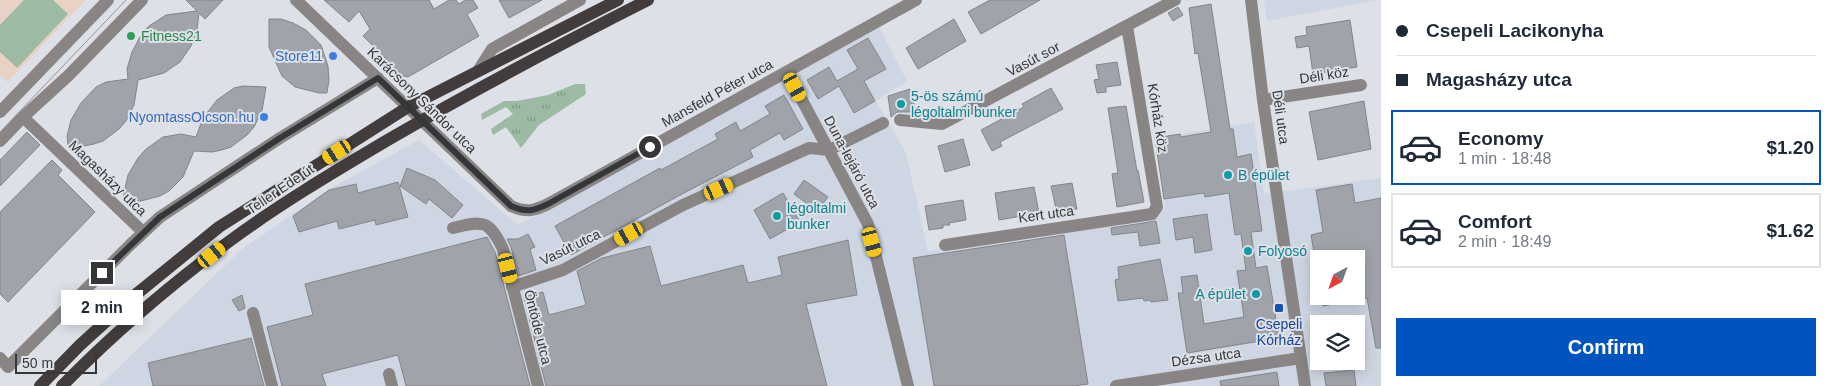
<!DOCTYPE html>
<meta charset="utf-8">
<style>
body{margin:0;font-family:Arial,sans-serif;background:#f6f6f7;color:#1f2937;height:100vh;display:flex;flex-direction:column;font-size:19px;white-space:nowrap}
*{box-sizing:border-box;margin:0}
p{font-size:16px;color:#747a83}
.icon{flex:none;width:28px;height:28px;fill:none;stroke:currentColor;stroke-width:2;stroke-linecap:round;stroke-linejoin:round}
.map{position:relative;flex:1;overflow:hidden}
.details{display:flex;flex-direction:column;background:#fff;width:450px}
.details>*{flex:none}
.banner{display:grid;align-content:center;height:110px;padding:0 15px;background:#fff}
.needle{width:32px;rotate:221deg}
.tools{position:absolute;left:1310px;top:250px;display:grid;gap:10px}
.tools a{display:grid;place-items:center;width:55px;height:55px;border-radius:0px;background:#fff;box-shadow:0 2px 12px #0003;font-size:25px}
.scale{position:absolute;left:15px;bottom:12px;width:82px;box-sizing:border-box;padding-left:5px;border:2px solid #343638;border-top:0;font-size:14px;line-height:18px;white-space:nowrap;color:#343638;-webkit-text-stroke:4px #dde1e7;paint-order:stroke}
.end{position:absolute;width:22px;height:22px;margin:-11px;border:6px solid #343638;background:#fff;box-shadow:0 0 0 2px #fff}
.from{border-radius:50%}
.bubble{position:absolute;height:35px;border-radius:0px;background:#fff;box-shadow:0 2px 12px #0003;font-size:16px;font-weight:600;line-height:35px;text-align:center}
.car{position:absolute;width:15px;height:30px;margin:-15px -8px;border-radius:6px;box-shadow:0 0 4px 1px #0007;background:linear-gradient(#f5c518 24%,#345 0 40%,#f5c518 0 76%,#345 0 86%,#f5c518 0)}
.banner b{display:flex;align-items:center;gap:18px;height:48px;font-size:19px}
.banner b+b{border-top:1px solid #e0e1e3}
.banner i{width:12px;height:12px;background:#1f2937}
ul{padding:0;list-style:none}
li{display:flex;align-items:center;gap:15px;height:75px;margin:0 10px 8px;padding:0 5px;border:2px solid #e0e1e3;border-radius:0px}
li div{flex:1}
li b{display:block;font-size:19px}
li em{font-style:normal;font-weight:600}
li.current{border-color:#0054bd}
li>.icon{width:45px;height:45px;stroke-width:1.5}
.cta{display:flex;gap:10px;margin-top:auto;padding:10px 15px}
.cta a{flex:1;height:58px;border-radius:0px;background:#0054bd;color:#fff;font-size:20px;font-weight:600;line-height:58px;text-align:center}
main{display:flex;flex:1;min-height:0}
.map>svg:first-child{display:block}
.built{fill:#ced6e3;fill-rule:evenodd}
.education{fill:#e7d2c5}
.grass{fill:url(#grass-tufts)}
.pitch{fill:#9dbaa3}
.building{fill:#a0a4aa;stroke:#82858b}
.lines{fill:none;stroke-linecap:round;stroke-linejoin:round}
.minor{stroke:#898585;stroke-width:12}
.major{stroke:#423c3c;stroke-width:12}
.tram{stroke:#919498;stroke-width:1}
.route{stroke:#343638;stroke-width:6}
.leisure-dot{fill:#2e9e5b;stroke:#dde1e7;stroke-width:2}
.shop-dot{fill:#3f7fe0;stroke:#dde1e7;stroke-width:2}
.culture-dot{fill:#0f9aa8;stroke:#dde1e7;stroke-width:2}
.transit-dot{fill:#1a4fb4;stroke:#dde1e7;stroke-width:2}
.labels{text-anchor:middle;stroke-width:4;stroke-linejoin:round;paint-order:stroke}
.leisure-label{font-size:14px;fill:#27864d;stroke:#dde1e7;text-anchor:start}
.shop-label{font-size:14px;fill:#366cbe;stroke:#dde1e7;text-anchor:end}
.street-label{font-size:14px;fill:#343638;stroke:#dde1e7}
.culture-label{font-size:14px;fill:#0d838f;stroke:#dde1e7;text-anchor:start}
.transit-label{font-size:14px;fill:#164399;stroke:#dde1e7}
</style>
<main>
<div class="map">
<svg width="1381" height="386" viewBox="0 0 1381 386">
<defs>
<pattern id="grass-tufts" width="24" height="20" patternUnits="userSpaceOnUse" patternTransform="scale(1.25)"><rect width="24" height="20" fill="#9dbaa3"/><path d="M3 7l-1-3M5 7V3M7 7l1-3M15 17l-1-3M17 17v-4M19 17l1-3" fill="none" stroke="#819886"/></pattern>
</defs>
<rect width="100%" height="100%" fill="#dde1e7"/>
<path class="built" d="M1264 0H1377L1267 21Z
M879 27 907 81 876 101 906 153 928 251 1157 217 1165 208 1155 138 1254 122 1264 194 1381 178V386H99L241 250 329 189 419 140 518 225ZM1319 259H1356V296H1319ZM1319 324H1356V361H1319Z"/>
<path class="education" d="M0 0H86L7 82 0 75Z"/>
<path class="grass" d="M575 84H585L586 94 539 125 521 148 506 127 493 135 491 129 513 114 506 107 482 120 481 114 504 101H517L548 95Z"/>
<path class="pitch" d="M24 0H53L68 14 17 68 0 52V25Z"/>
<path class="building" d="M186 0H223L205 19 199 13 197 30 191 46 180 62 164 73 138 80 134 105 126 121 119 129 103 141 94 144 84 146 68 145 67 136 71 120 81 103 96 87 106 82 128 79 127 69 132 52 141 35 149 26 166 15 197 11Z
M324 0H429L434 9 449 0H456L459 4 465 0H473L478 8 467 14 479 36 408 77 403 76 363 36 370 29 359 11 349 22Z
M499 0H542L509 18Z
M990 0H1040L981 34 968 12Z
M1211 4 1230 129H1233L1237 157 1251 154 1262 231 1251 232 1256 268 1267 266 1279 338 1187 353 1178 293H1183L1181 277 1197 275 1204 324 1244 317 1237 271 1246 270 1241 234 1235 235 1229 193 1205 197 1204 193 1164 199 1155 138 1180 134 1181 137 1211 132 1198 53 1195 54 1189 8Z
M1178 7 1183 15 1173 21 1168 13Z
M269 19H281L293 23 306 30 321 45 328 66 329 80 327 93H319L295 87 282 76 269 47Z
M954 19 966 41 918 69 906 48Z
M1350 20 1357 67 1313 74 1309 46 1297 48 1295 37 1307 35 1306 27Z
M868 38 886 69 864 81 875 101 854 113 839 86 818 99 807 80 829 67 837 81 858 69 847 50Z
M1117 62 1121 85 1106 87V92L1097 93 1094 80 1099 79 1096 65Z
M243 86 266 87 262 111 254 127 247 135 231 147 222 150 212 152 194 151 183 177 169 191 160 196 141 201 124 200V192L128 175 138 158 146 149 163 137 181 134 196 137 203 118 217 100 234 88Z
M1051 88 1063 109 1000 142 1002 146 992 151 981 130 1024 107 1022 104Z
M910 89 916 112H897L891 117 888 96Z
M784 95 803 129 784 140 780 133 750 150 753 157 682 194 571 255 555 226 660 168 661 170 718 139 715 134 736 122 740 131 770 114 765 106Z
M1364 101 1371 149 1318 160 1309 112Z
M1126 106 1137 171 1138 170 1144 202 1117 207 1112 174 1118 173 1108 108Z
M27 132 40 145 0 186V160Z
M963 139 970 165 945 172 938 146Z
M52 160 62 170 58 175 95 212 8 302 0 294V212Z
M407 168 435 180 463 205 452 218 429 199 426 204 400 186Z
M804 180 828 197 817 211 794 194Z
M398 182 408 217 376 225 375 220 339 229 337 221 299 232 293 216 329 190 356 184 358 193Z
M1072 183 1077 209 1057 213 1051 186Z
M1352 184 1355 203 1381 198V348H1376L1367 298 1356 300V259H1315L1311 235 1323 232 1316 190Z
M1034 187 1039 213 999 220 995 193Z
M783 193 800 222 770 239 754 210Z
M963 200 966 220 949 223 950 225H943V228L929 230 925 206Z
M1207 214 1212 250 1195 253 1193 237 1176 240 1173 219Z
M1156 221 1160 243 1140 246 1138 232 1112 235 1111 228Z
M528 234 535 247 530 249 536 270 518 276 511 247 507 239H518Z
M1064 235 1088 384 1074 386H934L913 258Z
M487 237 495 252 530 386H406L398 355 322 374 326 386H282L267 327 313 315 305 284Z
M848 240 857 295 806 304 827 386H546L524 297 543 292 549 315 586 305 577 271 602 258 650 246 661 286 743 265 748 283 782 275 778 257Z
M1160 259 1168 300 1151 302 1150 300 1144 301 1143 298 1118 301 1115 280 1119 279 1118 267Z
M242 295 245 308 239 311 232 300Z
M1322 296H1349V301L1323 306Z
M251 338 264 386H153L148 363Z
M1354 370 1356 386H1326L1324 373Z
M1277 372 1279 386H1221L1220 381Z"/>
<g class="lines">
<path class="minor" d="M296 0 511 206C527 213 533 211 548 204L916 0
M1251 0 1263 100 1305 386
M478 71 492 49 580 0
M787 72 868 224 908 386
M1263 100 1361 85
M0 112 108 0
M23 117 143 232
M900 120 942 124 1175 0
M0 141 23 117 69 75 142 0
M453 228C483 220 489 220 503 249L538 386
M945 245 1152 214 1157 207 1127 26
M512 287 563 270 683 205 809 148 829 150 883 123
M253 313 272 386
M0 358 8 367 130 245 160 217 280 138 378 78
M389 374 392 386
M1116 386 1301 358"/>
<path class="major" d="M40 386 80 345 134 296 219 227 408 107 618 0
M62 386C113 334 169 286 227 243 278 205 332 173 386 141 472 91 559 45 648 0"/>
<path class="tram" d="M0 132 126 0"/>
</g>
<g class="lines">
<path class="route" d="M102 273 160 217 280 138 378 78 511 206C527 213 533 211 548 204L650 147"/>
</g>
<circle class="leisure-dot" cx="131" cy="36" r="5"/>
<g class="shop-dot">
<circle cx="333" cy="56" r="5"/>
<circle cx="264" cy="117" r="5"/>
</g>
<g class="culture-dot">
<circle cx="901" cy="104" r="5"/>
<circle cx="1228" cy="175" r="5"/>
<circle cx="777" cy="216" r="5"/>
<circle cx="1248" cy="251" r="5"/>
<circle cx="1256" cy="294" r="5"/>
</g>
<rect class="transit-dot" x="1274" y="303" width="10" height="10" rx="2.5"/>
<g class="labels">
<g class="leisure-label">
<text x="141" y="41">Fitness21</text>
</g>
<g class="shop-label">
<text x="323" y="61">Store11</text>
<text x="254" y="122">NyomtassOlcson.hu</text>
</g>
<g class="street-label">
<text transform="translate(1033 59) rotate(-28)" y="5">Vasút sor</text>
<text transform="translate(1324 75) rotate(-9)" y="5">Déli köz</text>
<text transform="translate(717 93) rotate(-29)" y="5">Mansfeld Péter utca</text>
<text transform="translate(422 100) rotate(44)" y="5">Karácsony Sándor utca</text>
<text transform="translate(1281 117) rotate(82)" y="5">Déli utca</text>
<text transform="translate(1158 118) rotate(81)" y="5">Kórház köz</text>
<text transform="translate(852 162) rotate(62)" y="5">Duna-lejáró utca</text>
<text transform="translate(108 178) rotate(44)" y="5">Magasházy utca</text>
<text transform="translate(280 189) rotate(-34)" y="5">Teller Ede út</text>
<text transform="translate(1046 214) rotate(-8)" y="5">Kert utca</text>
<text transform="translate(570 247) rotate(-26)" y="5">Vasút utca</text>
<text transform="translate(538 327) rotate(76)" y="5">Öntöde utca</text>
<text transform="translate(1206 357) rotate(-8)" y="5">Dézsa utca</text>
</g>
<g class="culture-label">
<text x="911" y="101">5-ös számú<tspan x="911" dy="16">légoltalmi bunker</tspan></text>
<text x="1238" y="180">B épület</text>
<text x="787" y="213">légoltalmi<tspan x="787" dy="16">bunker</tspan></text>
<text x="1258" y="256">Folyosó</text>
<text x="1246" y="299" text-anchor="end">A épület</text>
</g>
<g class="transit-label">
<text x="1279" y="329">Csepeli<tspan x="1279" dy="16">Kórház</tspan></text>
</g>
</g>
</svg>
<div class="tools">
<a><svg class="needle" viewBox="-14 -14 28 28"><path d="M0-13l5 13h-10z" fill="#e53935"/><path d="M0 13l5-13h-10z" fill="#747a83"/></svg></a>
<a><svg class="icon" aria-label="layers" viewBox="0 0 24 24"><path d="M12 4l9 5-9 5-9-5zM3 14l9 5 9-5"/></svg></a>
</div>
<div class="scale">50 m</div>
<i class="end from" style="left:650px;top:147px"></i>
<i class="end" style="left:102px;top:273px"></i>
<div class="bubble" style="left:61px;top:290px;width:82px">2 min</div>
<i class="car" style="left:795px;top:87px;rotate:151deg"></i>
<i class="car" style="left:337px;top:152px;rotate:238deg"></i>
<i class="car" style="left:719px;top:189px;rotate:66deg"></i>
<i class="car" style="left:629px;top:234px;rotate:241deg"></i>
<i class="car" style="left:872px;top:242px;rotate:165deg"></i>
<i class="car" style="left:212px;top:255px;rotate:51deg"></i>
<i class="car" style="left:508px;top:268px;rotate:166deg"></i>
</div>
<section class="details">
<div class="banner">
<b><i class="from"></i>Csepeli Lacikonyha</b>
<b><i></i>Magasházy utca</b>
</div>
<ul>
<li class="current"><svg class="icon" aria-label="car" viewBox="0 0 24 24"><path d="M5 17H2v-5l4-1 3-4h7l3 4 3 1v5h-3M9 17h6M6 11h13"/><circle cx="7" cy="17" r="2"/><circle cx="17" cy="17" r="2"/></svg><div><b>Economy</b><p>1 min · 18:48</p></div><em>$1.20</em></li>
<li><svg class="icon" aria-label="car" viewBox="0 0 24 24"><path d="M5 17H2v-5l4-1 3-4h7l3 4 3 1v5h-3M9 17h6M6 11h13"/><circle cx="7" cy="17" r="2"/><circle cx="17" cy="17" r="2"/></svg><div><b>Comfort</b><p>2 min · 18:49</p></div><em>$1.62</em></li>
</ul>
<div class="cta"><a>Confirm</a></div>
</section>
</main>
